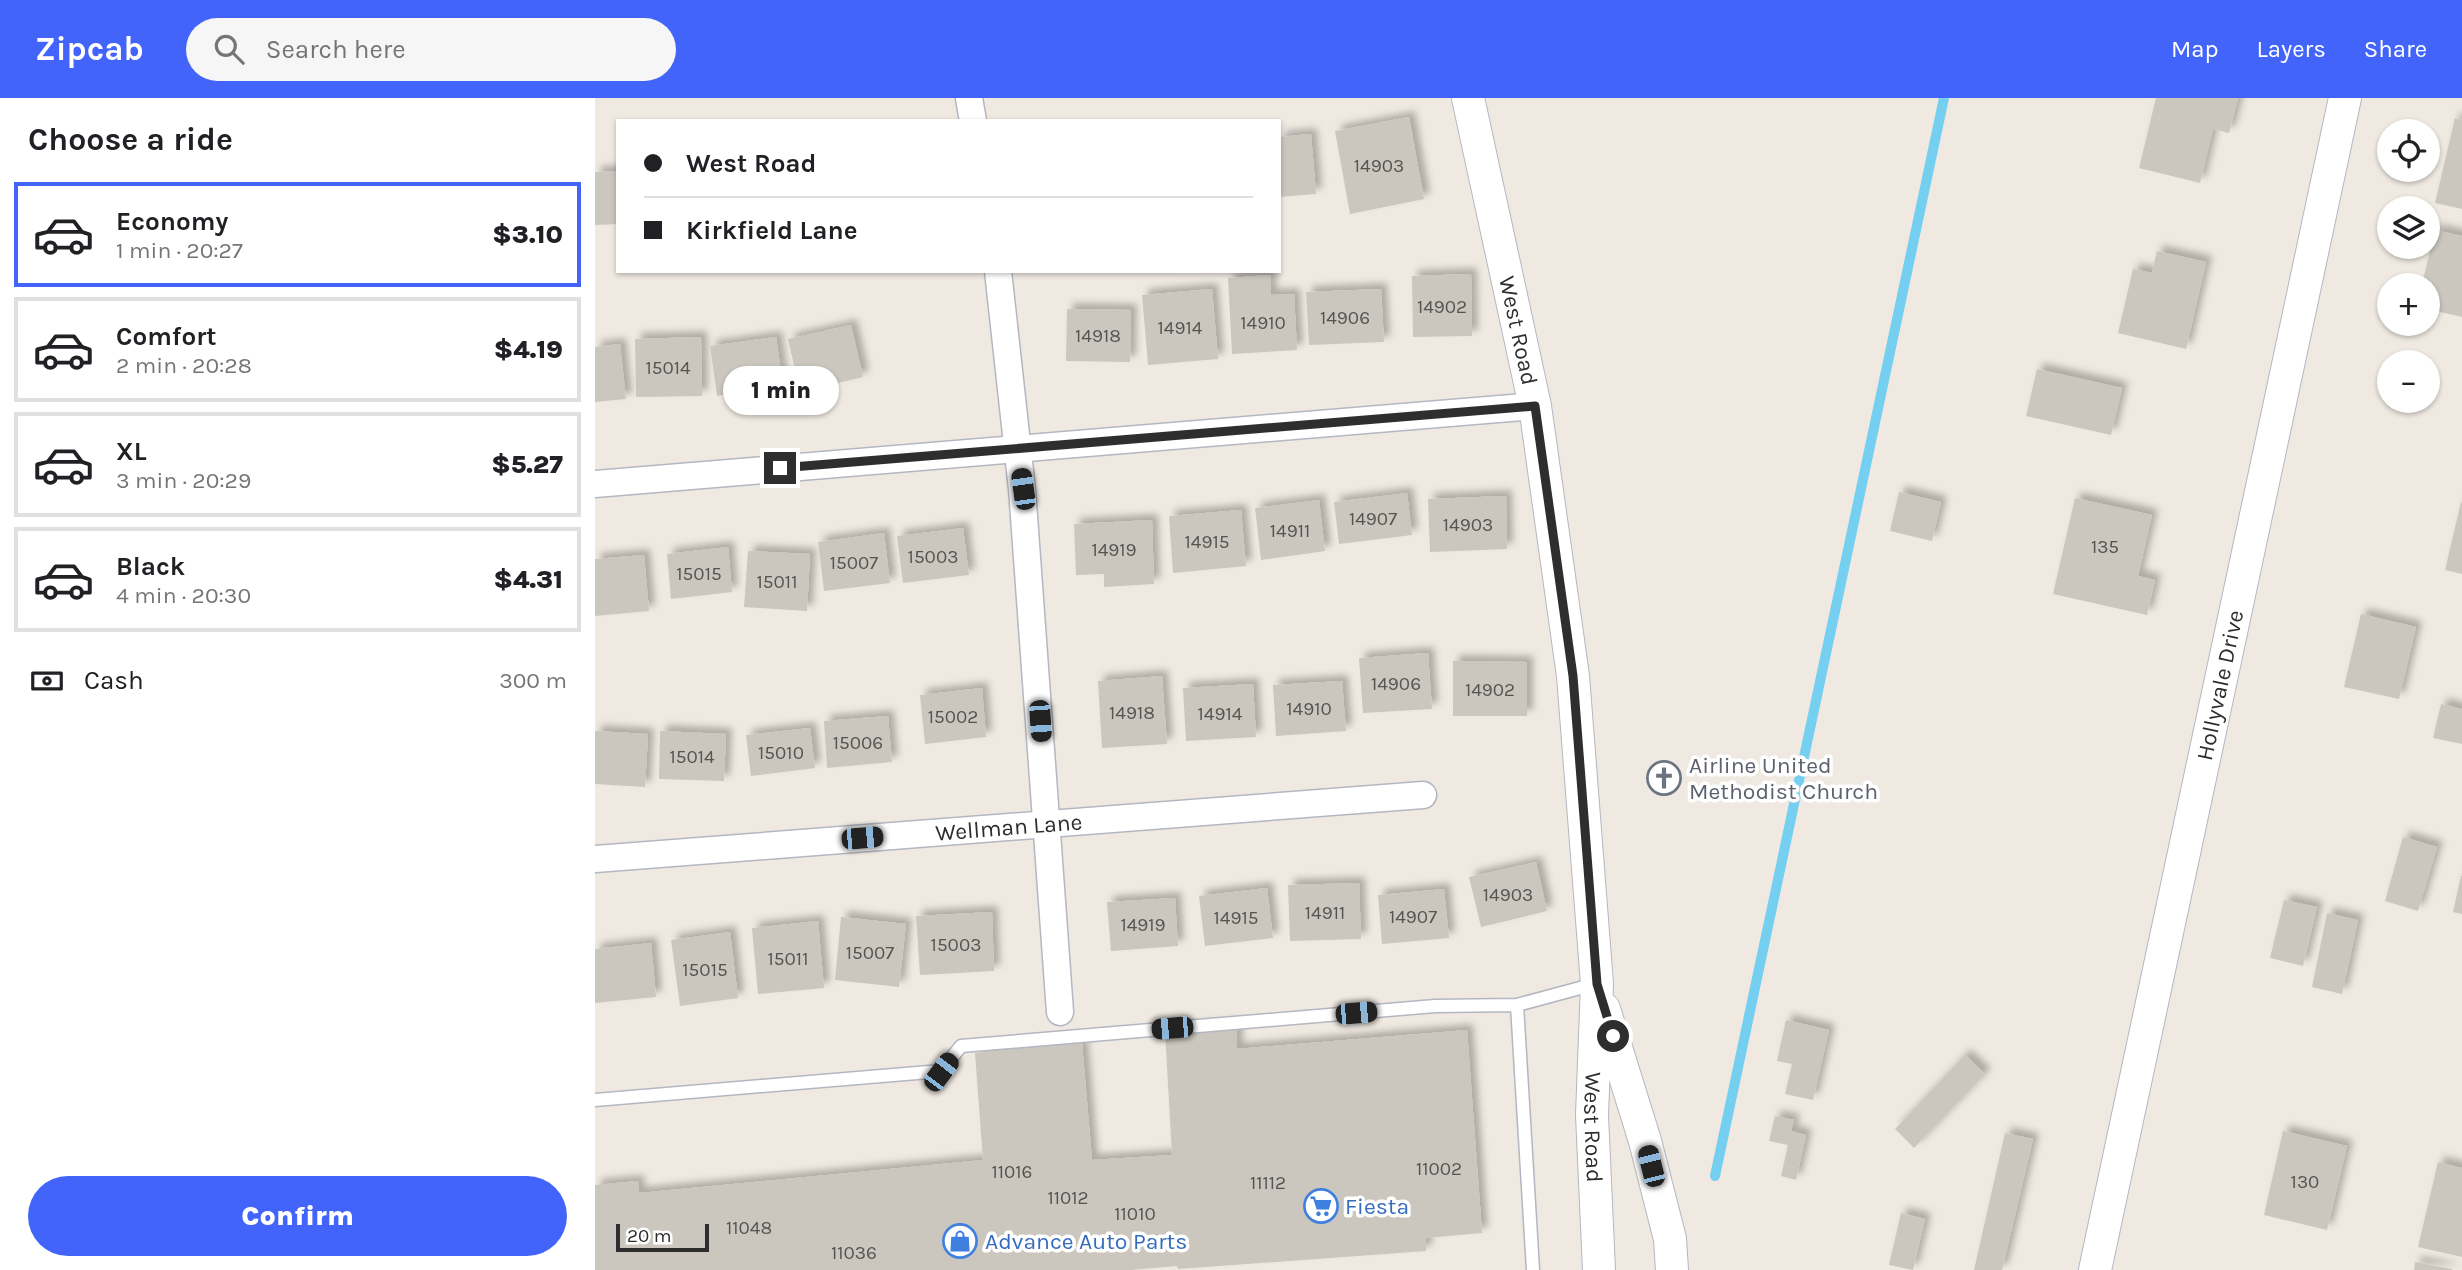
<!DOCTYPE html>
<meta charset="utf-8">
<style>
body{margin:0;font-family:Karla,sans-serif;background:#f6f6f6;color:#202124;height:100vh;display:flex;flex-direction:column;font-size:26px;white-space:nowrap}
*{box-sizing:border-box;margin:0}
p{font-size:23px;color:#757577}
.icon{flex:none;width:38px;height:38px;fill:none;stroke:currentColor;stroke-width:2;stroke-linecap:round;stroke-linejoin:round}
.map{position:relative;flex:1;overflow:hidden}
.details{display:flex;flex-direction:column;background:#fff;width:595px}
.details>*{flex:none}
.hud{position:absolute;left:21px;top:21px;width:665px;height:154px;border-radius:0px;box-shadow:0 2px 5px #0004;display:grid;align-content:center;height:154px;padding:0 28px;background:#fff}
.tools{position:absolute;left:1782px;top:21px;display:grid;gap:14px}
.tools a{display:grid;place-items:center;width:63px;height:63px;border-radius:50%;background:#fff;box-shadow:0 2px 5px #0004;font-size:35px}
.scale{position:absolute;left:21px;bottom:18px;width:93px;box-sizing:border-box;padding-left:7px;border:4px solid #2e2e2e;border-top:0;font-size:19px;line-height:24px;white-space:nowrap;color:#2e2e2e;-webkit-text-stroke:5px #fff;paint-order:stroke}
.end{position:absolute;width:32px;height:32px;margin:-16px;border:9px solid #2e2e2e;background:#fff;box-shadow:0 0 0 4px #fff}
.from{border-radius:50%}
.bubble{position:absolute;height:49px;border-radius:24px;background:#fff;box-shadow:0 2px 5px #0004;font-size:23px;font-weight:800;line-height:49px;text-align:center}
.car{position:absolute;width:21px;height:42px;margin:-21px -10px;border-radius:9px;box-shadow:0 0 5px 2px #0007;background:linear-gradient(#222 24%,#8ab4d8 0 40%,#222 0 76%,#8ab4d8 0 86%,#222 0)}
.hud b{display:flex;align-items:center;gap:24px;height:66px;font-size:26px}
.hud b+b{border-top:2px solid #e0e0e0}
.hud i{width:18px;height:18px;background:#202124}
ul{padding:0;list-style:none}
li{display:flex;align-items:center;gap:21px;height:105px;margin:0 14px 10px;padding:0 14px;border:4px solid #e0e0e0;border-radius:0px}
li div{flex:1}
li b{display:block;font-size:26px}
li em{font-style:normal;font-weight:800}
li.on{border-color:#4264fb}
li>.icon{width:63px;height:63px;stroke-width:1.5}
h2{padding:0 28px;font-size:32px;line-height:84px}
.pay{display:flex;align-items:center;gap:18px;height:77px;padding:0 28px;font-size:26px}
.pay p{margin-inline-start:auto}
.action{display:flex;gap:14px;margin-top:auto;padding:14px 28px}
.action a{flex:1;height:80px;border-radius:42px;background:#4264fb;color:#fff;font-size:28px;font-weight:800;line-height:80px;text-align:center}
header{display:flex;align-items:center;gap:42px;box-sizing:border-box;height:98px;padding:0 35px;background:#4264fb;color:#fff}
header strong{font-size:33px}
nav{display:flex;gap:38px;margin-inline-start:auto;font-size:24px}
.search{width:490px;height:63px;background:#f6f6f6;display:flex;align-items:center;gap:18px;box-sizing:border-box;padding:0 24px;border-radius:38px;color:#757577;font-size:26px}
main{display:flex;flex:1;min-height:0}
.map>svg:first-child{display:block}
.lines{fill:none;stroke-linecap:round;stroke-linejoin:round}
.stream{stroke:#75cff0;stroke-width:10}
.building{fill:#cbc7bf;filter:url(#shadow)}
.service-casing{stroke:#b4b7c1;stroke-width:15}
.minor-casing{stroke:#b4b7c1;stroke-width:29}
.tertiary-casing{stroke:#b4b7c1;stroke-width:34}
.service{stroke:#fff;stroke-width:12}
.minor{stroke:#fff;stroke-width:26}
.tertiary{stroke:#fff;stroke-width:32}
.route{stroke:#2e2e2e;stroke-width:9}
.labels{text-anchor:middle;stroke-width:7;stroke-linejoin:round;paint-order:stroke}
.number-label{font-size:19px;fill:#555452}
.street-label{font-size:23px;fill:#2e2e2e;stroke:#fff}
.worship-label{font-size:23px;fill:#5b616d;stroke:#fff;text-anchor:start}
.shop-label{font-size:23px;fill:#366cbe;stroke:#fff;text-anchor:start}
</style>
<header>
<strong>Zipcab</strong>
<div class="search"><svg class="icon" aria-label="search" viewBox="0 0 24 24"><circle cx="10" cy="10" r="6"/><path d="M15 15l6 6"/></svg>Search here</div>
<nav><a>Map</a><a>Layers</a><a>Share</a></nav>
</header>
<main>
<section class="details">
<h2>Choose a ride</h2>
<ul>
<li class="on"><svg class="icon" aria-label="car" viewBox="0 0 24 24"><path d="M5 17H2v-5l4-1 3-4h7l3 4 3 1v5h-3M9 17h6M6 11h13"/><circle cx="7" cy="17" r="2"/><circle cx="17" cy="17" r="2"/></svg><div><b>Economy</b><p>1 min · 20:27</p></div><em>$3.10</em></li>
<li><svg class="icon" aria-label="car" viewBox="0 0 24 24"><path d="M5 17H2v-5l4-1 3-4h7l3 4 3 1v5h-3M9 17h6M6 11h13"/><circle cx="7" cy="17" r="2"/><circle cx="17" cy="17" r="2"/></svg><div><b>Comfort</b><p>2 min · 20:28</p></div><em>$4.19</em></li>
<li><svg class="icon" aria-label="car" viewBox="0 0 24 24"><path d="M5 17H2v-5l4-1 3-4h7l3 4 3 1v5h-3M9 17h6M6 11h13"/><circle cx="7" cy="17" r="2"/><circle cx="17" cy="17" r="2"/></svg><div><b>XL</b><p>3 min · 20:29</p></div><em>$5.27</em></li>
<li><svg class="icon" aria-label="car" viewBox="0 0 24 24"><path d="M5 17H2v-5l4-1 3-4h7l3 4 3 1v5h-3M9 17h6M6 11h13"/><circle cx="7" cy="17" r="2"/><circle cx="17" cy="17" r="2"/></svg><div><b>Black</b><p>4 min · 20:30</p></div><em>$4.31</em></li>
</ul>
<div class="pay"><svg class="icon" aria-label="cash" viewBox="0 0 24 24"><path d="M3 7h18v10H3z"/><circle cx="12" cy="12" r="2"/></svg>Cash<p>300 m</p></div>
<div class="action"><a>Confirm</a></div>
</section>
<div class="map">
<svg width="1867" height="1172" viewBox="0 0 1867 1172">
<defs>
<filter id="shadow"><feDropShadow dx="6" dy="-6" stdDeviation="3.5" flood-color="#0004"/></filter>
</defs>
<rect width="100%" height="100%" fill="#efe9e1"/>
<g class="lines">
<path class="stream" d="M1120 1078 1349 0"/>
</g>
<path class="building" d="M1561 0H1643L1634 35 1618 31 1605 85 1544 70Z
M814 19 829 101 755 116 740 33Z
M1860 20 1867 22V111L1840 105Z
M716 36 721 96 684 99V39Z
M23 73V126L0 127V74Z
M1840 132 1867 138V219L1832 211V187H1827Z
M1562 153 1611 164 1591 251 1523 235 1538 171 1557 175Z
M876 176 877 238 818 239 817 178Z
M675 177 676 197 699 196 702 252 637 256 633 180Z
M617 191 623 261 553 267 547 197Z
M786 191 789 244 714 247 711 194Z
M472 211 536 212 535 264 471 263Z
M256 227 268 279 205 294 193 241Z
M106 239 107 298 41 299 40 241Z
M181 239 188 288 122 298 115 248Z
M25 246 31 301 0 304V249Z
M1442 271 1527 290 1516 337 1431 318Z
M1304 394 1346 404 1337 443 1295 433Z
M812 395 817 437 744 446 739 404Z
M911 398 912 451 835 454 833 401Z
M1480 400 1557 417 1543 478 1560 482 1552 517 1458 496Z
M724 402 730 453 666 462 660 410Z
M1866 404H1867V476L1850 472Z
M646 412 651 468 578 475 574 418Z
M557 422 559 486 509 489V476L481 477 479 426Z
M368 430 374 477 308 485 302 438Z
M289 435 295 485 229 493 223 444Z
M133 449 137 494 76 501 72 456Z
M153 453 215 456 212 513 149 509Z
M49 457 54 513 0 518V461Z
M1766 516 1821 529 1804 601 1749 589Z
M833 555 837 611 768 615 764 560Z
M858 563 932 564V618H858Z
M567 578 572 646 507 650 503 583Z
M747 583 751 633 681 638 678 587Z
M658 586 661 639 591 643 588 590Z
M387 590 391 639 330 646 325 597Z
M1846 606 1867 611V646L1838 640Z
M293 618 297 664 232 670 229 623Z
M215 630 220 670 156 678 151 637Z
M0 633 53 636 50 689 0 686Z
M65 633 131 636 129 683 64 681Z
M1808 739 1842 749 1823 813 1790 803Z
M941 764 952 813 886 829 874 779Z
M1866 778H1867V816L1858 814Z
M764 785 766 841 695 843 693 787Z
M672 790 678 840 610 848 604 798Z
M849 791 854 840 787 846 783 797Z
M580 800 583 848 516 853 512 804Z
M1689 802 1722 809 1708 868 1675 860Z
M397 814 399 873 325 877 321 818Z
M1732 815 1763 822 1747 896 1717 889Z
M246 819 311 826 304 889 240 882Z
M223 823 229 890 163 896 157 830Z
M135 834 143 900 85 908 76 842Z
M56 845 61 899 0 905V851Z
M1191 922 1234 932 1218 1002 1190 996 1197 966 1182 963Z
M642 927V951L872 932 887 1135 831 1140V1153L583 1171 582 1168 536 1172H0V1087L43 1083 44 1095 388 1062 380 955 487 945 497 1062 577 1057 570 933Z
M1370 957 1390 976 1319 1050 1300 1031Z
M1180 1018 1199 1022 1196 1033 1211 1037 1201 1082 1186 1078 1193 1047 1174 1043Z
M1688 1033 1752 1048 1732 1132 1669 1117Z
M1410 1035 1438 1041 1407 1172H1379Z
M1843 1064 1867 1070V1159L1823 1149Z
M1306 1115 1330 1121 1318 1172 1294 1167Z
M1820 1164 1857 1171V1172H1819Z"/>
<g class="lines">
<g class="service-casing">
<path id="service" d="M0 1002 346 973 366 948 840 908 922 907
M938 1172 922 907 1000 886"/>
</g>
<g class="minor-casing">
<g id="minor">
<path d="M374 0 378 23"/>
<path d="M403 173 427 391 465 914"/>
<path d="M0 386 940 308"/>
<path id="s1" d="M0 761 828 697"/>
</g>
</g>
<g class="tertiary-casing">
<g id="tertiary">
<path id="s2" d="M873 0 940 308 978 578 1002 886 997 1017 1004 1172"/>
<path d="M1009 911 1050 1043 1075 1141 1077 1172"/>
<path id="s3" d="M1500 1172 1750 0"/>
</g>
</g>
<use href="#service" class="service"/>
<use href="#minor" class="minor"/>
<use href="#tertiary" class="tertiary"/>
</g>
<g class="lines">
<path class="route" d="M185 370 940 308 978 578 1002 886 1018 938"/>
</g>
<defs>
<g id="church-ring" transform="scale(1.75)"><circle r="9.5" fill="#fff" stroke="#6b7280" stroke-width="1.5"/><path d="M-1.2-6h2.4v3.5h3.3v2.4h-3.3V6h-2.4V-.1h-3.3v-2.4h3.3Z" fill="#6b7280"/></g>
<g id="supermarket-ring" transform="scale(1.75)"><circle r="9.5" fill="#fff" stroke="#3f7fe0" stroke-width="1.5"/><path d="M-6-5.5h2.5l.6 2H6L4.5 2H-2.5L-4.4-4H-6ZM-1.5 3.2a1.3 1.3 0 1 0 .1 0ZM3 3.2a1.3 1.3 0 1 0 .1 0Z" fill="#3f7fe0"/></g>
<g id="shop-ring" transform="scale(1.75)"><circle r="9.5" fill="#fff" stroke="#3f7fe0" stroke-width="1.5"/><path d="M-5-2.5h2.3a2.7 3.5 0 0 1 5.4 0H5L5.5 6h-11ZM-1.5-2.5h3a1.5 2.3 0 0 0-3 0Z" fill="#3f7fe0"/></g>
</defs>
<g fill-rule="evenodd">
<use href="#church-ring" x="1069" y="680"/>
<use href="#supermarket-ring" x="726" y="1108"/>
<use href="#shop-ring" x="365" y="1143"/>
</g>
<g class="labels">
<g class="number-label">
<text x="784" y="74">14903</text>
<text x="847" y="215">14902</text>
<text x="750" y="226">14906</text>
<text x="668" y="231">14910</text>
<text x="585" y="236">14914</text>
<text x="503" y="244">14918</text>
<text x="73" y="276">15014</text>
<text x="778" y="427">14907</text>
<text x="873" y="433">14903</text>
<text x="695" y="439">14911</text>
<text x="612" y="450">14915</text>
<text x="1510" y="455">135</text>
<text x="519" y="458">14919</text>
<text x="338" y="465">15003</text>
<text x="259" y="471">15007</text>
<text x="104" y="482">15015</text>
<text x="182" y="490">15011</text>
<text x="801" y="592">14906</text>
<text x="895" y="598">14902</text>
<text x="714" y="617">14910</text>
<text x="537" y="621">14918</text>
<text x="625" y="622">14914</text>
<text x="358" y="625">15002</text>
<text x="263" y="651">15006</text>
<text x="186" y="661">15010</text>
<text x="97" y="665">15014</text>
<text x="913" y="803">14903</text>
<text x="730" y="821">14911</text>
<text x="818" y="825">14907</text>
<text x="641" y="826">14915</text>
<text x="548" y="833">14919</text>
<text x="361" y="853">15003</text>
<text x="275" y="861">15007</text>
<text x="193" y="867">15011</text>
<text x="110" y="878">15015</text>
<text x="844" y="1077">11002</text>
<text x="417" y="1080">11016</text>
<text x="1710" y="1090">130</text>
<text x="673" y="1091">11112</text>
<text x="473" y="1106">11012</text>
<text x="540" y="1122">11010</text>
<text x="154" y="1136">11048</text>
<text x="259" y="1161">11036</text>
</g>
<g class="street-label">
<text dy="8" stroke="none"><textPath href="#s2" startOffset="238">West Road</textPath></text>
<text dy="8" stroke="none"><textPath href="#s3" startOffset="598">Hollyvale Drive</textPath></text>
<text dy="8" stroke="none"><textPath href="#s1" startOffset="415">Wellman Lane</textPath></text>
<text dy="8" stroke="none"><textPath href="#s2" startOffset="1040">West Road</textPath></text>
</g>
<g class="worship-label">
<text x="1094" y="675">Airline United<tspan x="1094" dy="26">Methodist Church</tspan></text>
</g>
<g class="shop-label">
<text x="750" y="1116">Fiesta</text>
<text x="390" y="1151">Advance Auto Parts</text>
</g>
</g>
</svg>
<div class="tools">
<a><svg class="icon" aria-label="locate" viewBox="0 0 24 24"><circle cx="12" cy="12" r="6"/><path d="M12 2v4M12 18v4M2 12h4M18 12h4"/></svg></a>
<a><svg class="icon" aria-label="layers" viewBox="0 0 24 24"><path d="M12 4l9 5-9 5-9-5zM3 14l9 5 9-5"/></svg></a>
<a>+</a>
<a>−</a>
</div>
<div class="scale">20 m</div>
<i class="end from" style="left:1018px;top:938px"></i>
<i class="end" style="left:185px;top:370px"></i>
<div class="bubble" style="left:128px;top:268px;width:116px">1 min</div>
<i class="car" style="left:428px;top:391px;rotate:352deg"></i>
<i class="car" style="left:445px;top:623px;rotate:176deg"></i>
<i class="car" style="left:267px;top:740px;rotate:85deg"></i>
<i class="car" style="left:761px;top:915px;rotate:85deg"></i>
<i class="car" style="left:577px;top:930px;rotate:265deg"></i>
<i class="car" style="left:346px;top:974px;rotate:37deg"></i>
<i class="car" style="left:1056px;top:1068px;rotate:346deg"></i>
<div class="hud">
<b><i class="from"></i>West Road</b>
<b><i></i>Kirkfield Lane</b>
</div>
</div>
</main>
